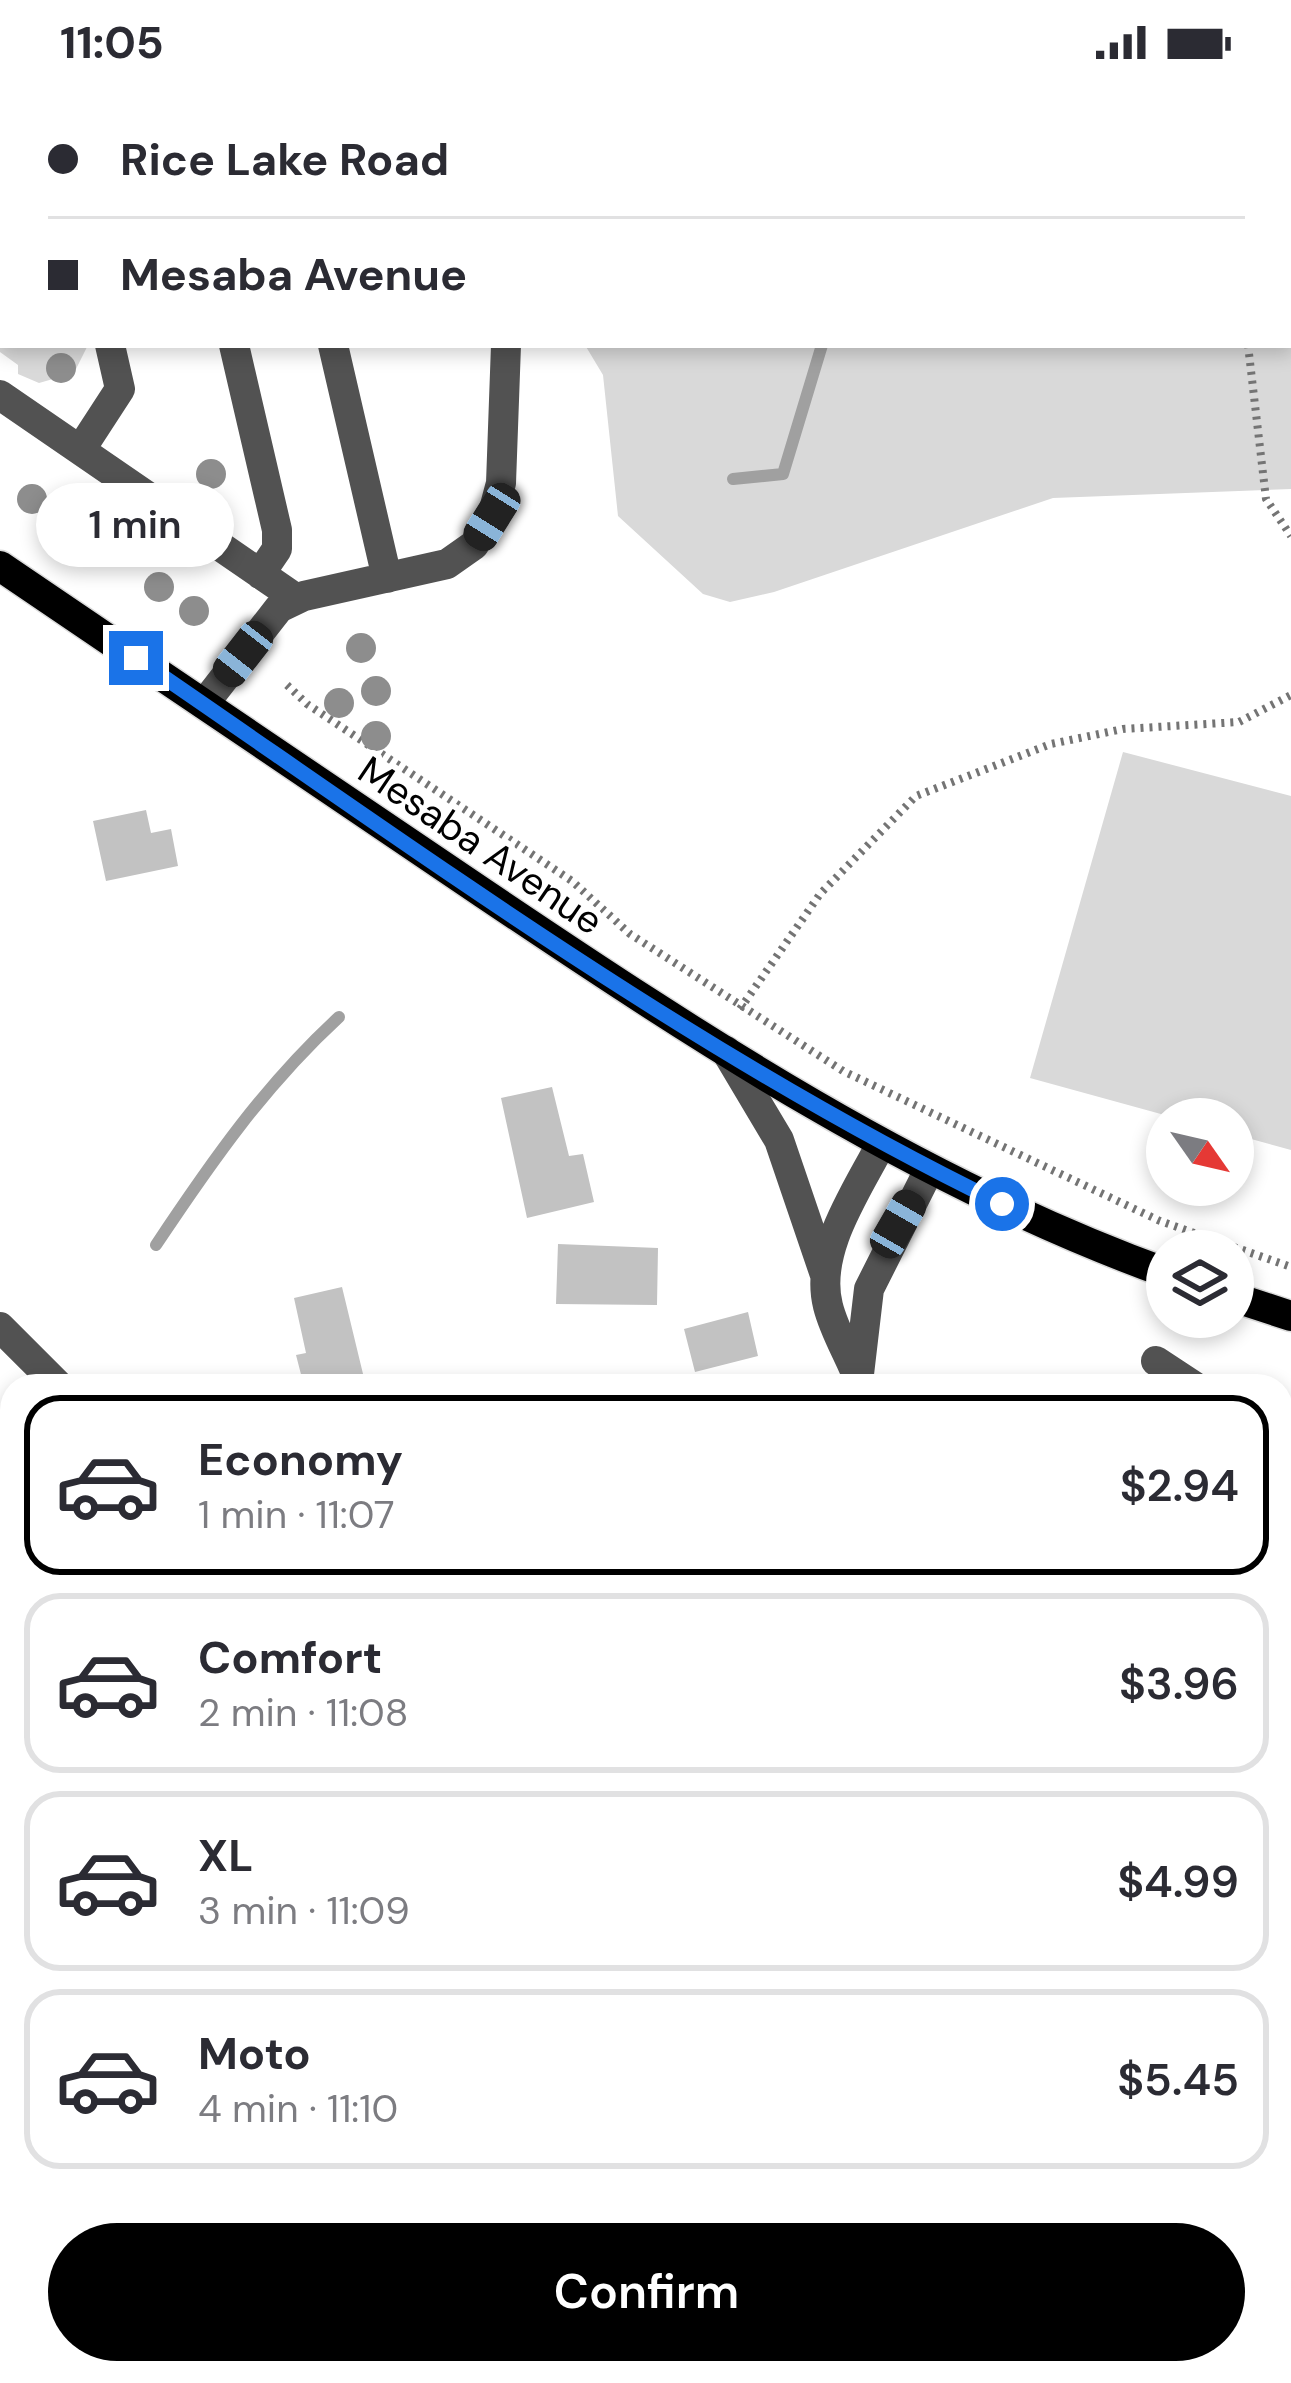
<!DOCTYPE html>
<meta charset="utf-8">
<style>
body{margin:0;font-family:"DM Sans",sans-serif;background:#f7f7f7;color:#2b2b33;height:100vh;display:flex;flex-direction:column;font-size:45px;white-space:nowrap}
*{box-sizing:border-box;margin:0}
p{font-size:39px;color:#7c7c81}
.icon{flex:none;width:66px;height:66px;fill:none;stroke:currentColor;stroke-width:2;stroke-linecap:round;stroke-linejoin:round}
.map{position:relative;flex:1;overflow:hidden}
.panel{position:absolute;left:0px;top:1290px;width:1293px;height:1011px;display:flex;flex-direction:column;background:#fff;border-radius:36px 36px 0 0;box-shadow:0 6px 18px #0003}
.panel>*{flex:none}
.top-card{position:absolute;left:0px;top:0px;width:1293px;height:264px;box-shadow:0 6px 18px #0003;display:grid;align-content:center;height:264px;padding:0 48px;background:#fff}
.needle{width:78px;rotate:124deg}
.fabs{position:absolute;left:1146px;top:1014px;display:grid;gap:24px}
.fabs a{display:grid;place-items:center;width:108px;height:108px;border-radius:50%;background:#fff;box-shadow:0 6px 18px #0003;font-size:60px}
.end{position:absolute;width:54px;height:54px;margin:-27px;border:15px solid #1a73e8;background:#fff;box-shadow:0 0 0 6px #fff}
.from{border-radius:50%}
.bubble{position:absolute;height:84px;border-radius:42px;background:#fff;box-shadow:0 6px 18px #0003;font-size:39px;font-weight:600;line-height:84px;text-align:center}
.car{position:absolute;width:36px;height:72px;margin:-36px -18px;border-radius:15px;box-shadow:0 0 9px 3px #0007;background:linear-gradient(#222 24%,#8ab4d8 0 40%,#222 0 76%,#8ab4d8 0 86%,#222 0)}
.top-card b{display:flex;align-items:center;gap:42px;height:114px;font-size:45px}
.top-card b+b{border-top:3px solid #e1e1e2}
.top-card i{width:30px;height:30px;background:#2b2b33}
ul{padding:21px 0 0;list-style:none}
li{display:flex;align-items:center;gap:36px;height:180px;margin:0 24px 18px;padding:0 24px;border:6px solid #e1e1e2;border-radius:36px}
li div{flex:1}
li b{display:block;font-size:45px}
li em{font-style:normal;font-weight:600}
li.on{border-color:#000}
li>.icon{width:108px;height:108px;stroke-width:1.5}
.primary-button{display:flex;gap:24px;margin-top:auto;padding:24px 48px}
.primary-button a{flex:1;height:138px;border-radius:72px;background:#000;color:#fff;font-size:48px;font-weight:600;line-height:138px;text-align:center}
.status{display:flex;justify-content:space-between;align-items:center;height:84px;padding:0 60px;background:#fff;direction:ltr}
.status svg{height:33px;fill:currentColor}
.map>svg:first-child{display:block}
.green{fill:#d9d9d9}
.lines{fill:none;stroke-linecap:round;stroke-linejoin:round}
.stream{stroke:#a0a0a0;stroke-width:12}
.building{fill:#c2c2c2}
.major-casing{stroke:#dbdbdb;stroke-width:33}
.path{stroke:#747474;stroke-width:8;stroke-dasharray:3 6;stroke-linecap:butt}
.minor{stroke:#525252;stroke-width:30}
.major{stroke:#000;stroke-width:30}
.tree{fill:#8d8d8d}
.route{stroke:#1a73e8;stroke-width:15}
.labels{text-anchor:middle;stroke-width:12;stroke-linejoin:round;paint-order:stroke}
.street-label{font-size:39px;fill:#000;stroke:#fff}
</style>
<div class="status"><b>11:05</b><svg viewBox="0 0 49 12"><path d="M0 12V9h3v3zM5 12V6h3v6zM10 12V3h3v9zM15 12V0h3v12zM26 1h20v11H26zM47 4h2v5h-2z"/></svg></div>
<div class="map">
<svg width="1291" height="2299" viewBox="0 0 1291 2299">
<rect width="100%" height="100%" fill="#fff"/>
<path class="green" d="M956 0H1291V405L1053 414 774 508 730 518 703 510 618 432 603 291 585 261H1290V3H950Z
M0 213 3 261H88L74 289 39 299 18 290V281L0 268Z
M1123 668 1291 712V1066L1233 1050V1035H1179L1030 994Z"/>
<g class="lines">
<path class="stream" d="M1290 143 1291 142
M733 395 783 390 822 261
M156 1161C212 1077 265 1001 339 933"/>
</g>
<path class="building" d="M146 726 151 749 171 745 178 782 106 797 93 737Z
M552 1003 569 1072 583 1070 594 1118 527 1134 501 1014Z
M558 1160 658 1164 657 1221 556 1220Z
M342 1203 364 1294 304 1302 296 1271 306 1269 294 1214Z
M748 1228 758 1272 695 1288 684 1245Z
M1281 1477 1291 1484V1550L1281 1543Z
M1281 1762 1291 1769V1837L1281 1830Z
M489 2289H538L532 2299H485Z"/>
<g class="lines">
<g class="major-casing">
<path id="major" d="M0 482C161 591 322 701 483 809 700 955 920 1100 1167 1189
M1233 1213 1291 1232"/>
</g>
<path class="path" d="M1290 51 1291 50
M1290 189 1291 188
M1248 261 1266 415 1291 452
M287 601 307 620 572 797 630 850 843 987 1160 1137 1291 1183
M740 925 820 810 916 712 1051 660 1123 645 1239 638 1291 611"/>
<path class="minor" d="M344 3V0
M489 3V0
M587 3V0
M234 261 277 446V465L260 490
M333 261 387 494
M0 311 297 515
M81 365 120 305 110 261
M204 620 279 524 304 512 447 480 474 461 492 433 501 399 506 261
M726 967 779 1056 825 1191
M0 1243 59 1302
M1156 1277 1194 1302
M859 1290 869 1205 929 1086
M861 1302C852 1275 835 1250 828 1222 814 1167 857 1107 881 1060
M1281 1359 1291 1365
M1281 1974 1291 1981
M90 2289 92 2299
M903 2289 917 2299
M1100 2289 1102 2299"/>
<use href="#major" class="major"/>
</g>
<g class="tree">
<circle cx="61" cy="284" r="15"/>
<circle cx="211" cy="390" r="15"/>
<circle cx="32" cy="415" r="15"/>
<circle cx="81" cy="449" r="15"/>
<circle cx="159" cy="503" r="15"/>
<circle cx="194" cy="527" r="15"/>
<circle cx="361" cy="564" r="15"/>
<circle cx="376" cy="607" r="15"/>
<circle cx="339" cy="619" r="15"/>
<circle cx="376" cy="652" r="15"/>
</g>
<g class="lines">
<path class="route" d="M136 574C417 766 695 971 1002 1120"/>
</g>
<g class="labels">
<g class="street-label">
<text transform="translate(481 761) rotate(34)" y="14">Mesaba Avenue</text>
</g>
</g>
</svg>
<div class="fabs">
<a><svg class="needle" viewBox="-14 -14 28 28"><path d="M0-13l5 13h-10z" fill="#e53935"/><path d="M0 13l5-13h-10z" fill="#7c7c81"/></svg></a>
<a><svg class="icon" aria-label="layers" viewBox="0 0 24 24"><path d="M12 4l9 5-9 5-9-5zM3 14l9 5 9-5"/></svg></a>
</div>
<i class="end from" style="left:1002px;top:1120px"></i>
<i class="end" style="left:136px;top:574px"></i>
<div class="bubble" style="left:36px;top:399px;width:198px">1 min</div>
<i class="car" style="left:492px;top:433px;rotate:212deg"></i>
<i class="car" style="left:243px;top:570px;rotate:218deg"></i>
<i class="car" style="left:898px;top:1140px;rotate:30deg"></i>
<div class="top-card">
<b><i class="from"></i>Rice Lake Road</b>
<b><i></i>Mesaba Avenue</b>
</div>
<section class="panel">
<ul>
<li class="on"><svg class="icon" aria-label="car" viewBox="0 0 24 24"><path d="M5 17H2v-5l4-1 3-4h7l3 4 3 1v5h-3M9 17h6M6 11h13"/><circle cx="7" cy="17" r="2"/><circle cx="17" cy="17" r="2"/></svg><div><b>Economy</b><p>1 min · 11:07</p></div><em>$2.94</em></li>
<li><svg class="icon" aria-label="car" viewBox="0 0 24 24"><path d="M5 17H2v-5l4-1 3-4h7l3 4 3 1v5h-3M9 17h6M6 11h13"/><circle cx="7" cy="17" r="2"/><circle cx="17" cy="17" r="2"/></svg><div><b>Comfort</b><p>2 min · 11:08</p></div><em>$3.96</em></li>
<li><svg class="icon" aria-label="car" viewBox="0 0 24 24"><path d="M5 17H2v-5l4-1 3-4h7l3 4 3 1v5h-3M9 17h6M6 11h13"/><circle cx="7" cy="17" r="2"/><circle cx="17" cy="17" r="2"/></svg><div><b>XL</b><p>3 min · 11:09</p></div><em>$4.99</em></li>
<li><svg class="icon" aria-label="car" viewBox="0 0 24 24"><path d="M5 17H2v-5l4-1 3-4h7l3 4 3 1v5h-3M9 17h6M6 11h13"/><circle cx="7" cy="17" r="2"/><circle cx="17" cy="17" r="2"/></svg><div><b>Moto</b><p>4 min · 11:10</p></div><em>$5.45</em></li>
</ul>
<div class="primary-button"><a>Confirm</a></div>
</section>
</div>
